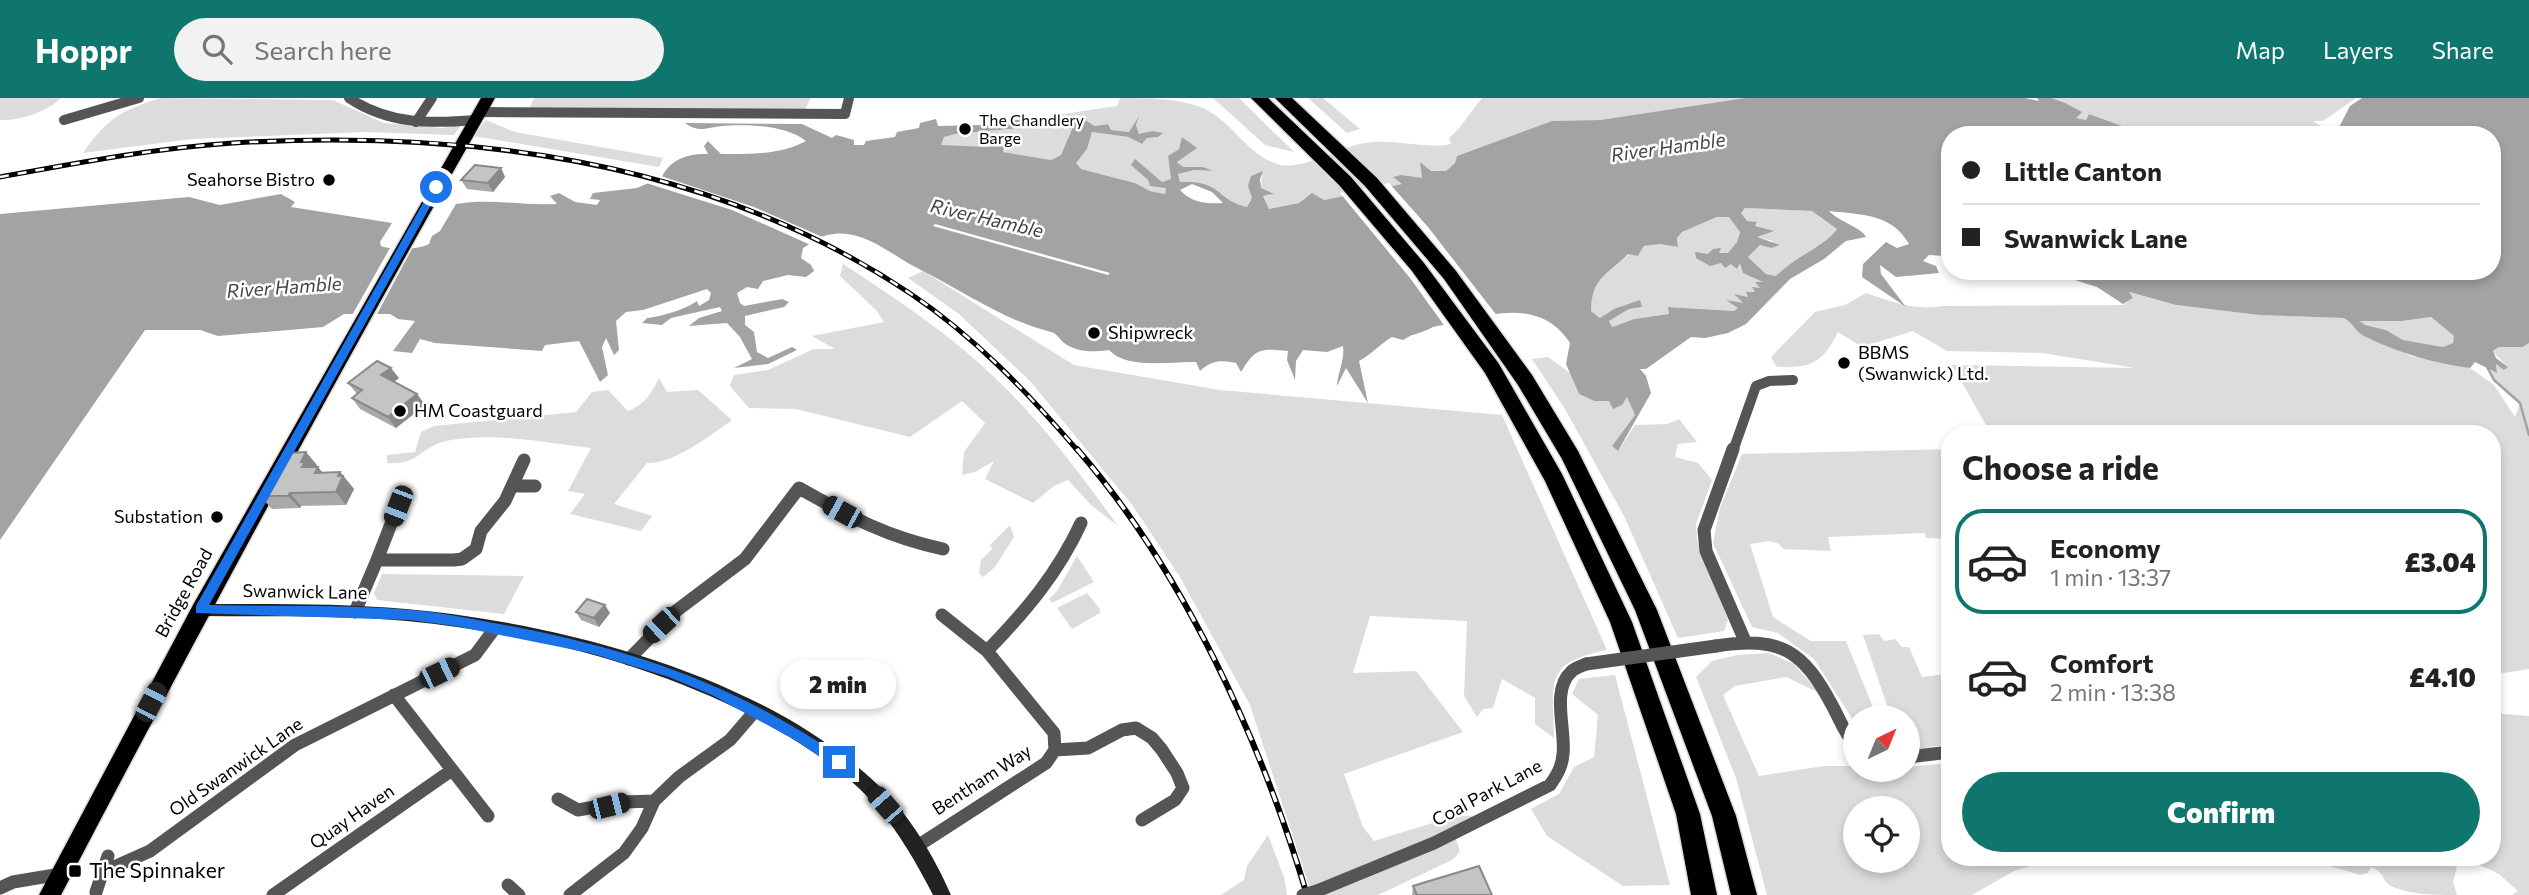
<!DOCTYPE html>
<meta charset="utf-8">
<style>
body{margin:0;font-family:Commissioner,sans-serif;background:#f2f2f2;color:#222;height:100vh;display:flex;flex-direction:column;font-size:26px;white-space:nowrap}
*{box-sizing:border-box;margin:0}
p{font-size:23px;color:#767676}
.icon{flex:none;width:38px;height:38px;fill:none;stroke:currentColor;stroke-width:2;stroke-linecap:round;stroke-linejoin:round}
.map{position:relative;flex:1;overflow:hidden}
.side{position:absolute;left:1941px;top:327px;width:560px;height:441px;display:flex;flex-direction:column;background:#fff;border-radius:28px;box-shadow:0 4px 10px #0003}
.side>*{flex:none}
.top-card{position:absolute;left:1941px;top:28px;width:560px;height:154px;border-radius:28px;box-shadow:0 4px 10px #0003;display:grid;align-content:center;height:154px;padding:0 21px;background:#fff}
.needle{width:46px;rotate:43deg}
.tools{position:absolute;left:1843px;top:607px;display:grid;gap:14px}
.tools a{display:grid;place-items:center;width:77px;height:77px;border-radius:50%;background:#fff;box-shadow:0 4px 10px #0003;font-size:35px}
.end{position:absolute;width:32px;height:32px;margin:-16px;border:9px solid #1a73e8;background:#fff;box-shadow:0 0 0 4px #fff}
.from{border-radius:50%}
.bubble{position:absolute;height:49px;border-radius:24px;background:#fff;box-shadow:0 4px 10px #0003;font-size:23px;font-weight:800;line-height:49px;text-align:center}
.car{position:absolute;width:21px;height:42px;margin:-21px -10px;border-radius:9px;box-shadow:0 0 5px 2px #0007;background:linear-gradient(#222 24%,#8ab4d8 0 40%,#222 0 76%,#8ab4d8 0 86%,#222 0)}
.top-card b{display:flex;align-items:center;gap:24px;height:66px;font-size:26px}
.top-card b+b{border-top:2px solid #e0e0e0}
.top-card i{width:18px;height:18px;background:#222}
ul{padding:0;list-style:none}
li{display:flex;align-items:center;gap:21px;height:105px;margin:0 14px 10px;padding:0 7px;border:4px solid transparent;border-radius:28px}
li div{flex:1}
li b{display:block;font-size:26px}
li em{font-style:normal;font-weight:800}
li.current{border-color:#0f766e}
li>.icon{width:63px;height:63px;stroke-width:1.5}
h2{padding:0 21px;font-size:32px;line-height:84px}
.cta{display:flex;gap:14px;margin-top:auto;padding:14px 21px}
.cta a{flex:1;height:80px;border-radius:42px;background:#0f766e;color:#fff;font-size:28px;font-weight:800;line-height:80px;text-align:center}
header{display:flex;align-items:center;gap:42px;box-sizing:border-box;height:98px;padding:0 35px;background:#0f766e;color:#fff}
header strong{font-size:33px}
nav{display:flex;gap:38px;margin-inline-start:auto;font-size:24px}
.search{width:490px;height:63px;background:#f2f2f2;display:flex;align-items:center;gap:18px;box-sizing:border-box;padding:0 24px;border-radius:38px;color:#767676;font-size:26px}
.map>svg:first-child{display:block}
.green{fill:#dcdcdc;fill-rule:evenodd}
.water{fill:#a3a3a3;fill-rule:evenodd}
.pier{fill:#fff}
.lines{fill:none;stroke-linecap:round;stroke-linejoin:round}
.stream{stroke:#a3a3a3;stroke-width:2.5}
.primary-casing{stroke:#dbdbdb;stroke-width:3}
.highway-casing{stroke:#dbdbdb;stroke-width:3}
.street-far1{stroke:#555;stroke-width:10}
.street{stroke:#555;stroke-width:13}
.secondary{fill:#222;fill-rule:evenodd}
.primary{fill:#000;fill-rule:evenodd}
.highway{fill:#000;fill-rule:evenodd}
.rail-far1-casing{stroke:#000;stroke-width:5}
.rail-casing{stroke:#000;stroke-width:6}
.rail-far1{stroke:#fff;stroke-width:2.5;stroke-dasharray:9;stroke-linecap:butt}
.rail{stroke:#fff;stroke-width:3.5;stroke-dasharray:11;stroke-linecap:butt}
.street-bridge{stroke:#555;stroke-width:13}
.wall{fill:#a9a9a9}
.shaded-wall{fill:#898989}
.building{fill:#c4c4c4;stroke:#898989;stroke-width:2}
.route{fill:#1a73e8}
.poi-dot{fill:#000;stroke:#fff;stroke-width:2.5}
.labels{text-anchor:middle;stroke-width:5;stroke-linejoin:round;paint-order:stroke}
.far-poi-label{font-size:16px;fill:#000;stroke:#fff;text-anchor:start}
.poi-label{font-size:18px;fill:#000;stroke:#fff;text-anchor:start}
.street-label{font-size:18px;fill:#000;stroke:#fff}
.water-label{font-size:19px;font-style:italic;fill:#444;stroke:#fff}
.near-poi-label{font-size:21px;fill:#000;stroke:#fff;text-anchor:start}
</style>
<header>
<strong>Hoppr</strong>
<div class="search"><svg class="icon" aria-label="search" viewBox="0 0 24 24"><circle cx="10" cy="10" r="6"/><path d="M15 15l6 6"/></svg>Search here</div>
<nav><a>Map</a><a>Layers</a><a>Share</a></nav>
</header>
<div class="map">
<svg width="2529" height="797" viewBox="0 0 2529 797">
<rect width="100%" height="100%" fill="#fff"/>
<path class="green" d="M0 0H61C47 14 19 23 0 22Z
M160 0 333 2 384 25 443 30 461 27 454 37 363 34 192 41 83 55C108 20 120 13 160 0Z
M534 0H811L805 11H529Z
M1120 0C1147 0 1181 0 1205 11 1233 25 1247 56 1277 66 1299 74 1338 50 1360 46 1392 39 1423 52 1451 46L1449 40C1462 29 1471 13 1482 0H1745L1600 22 1552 23 1457 58 1455 65 1446 73H1431L1421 66 1422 80 1394 79 1402 86 1324 102 1304 100 1299 105 1269 111 1263 98 1272 97 1261 90 1262 75 1248 88 1252 100 1247 109C1215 102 1223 82 1180 84L1177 76 1196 72 1209 73 1203 69H1182L1177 63 1196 50 1182 39 1179 51 1168 58 1171 81 1162 84 1134 62 1167 90 1165 96 1150 93 1135 85 1081 71 1075 65 1087 51 1092 34 1128 39 1142 46 1147 40 1158 39 1152 33 1139 37 1136 27 1138 20 1129 34 1110 32 1108 26 1096 28 1082 20C1070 25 1053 29 1043 19L1117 8Z
M1213 0H1239L1294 54 1265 47Z
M1308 0H1323L1360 31 1347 35Z
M2051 0H2356L2323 23H2313L2335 37H2147L2089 16 2086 22 2075 20 2081 14Z
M486 22 515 34 663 60 659 69 473 38Z
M1052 27 1072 31 1061 57 1051 62 1002 54 1013 46 990 49 940 48 944 39 955 36Z
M1745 110 1812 113 1837 131C1824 148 1794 159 1776 178L1766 176 1748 159 1760 147 1771 150 1773 143 1756 139 1772 133 1754 128 1757 125 1747 123 1741 115Z
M1717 119H1729L1740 133 1737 144 1729 155H1718L1713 151 1721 165 1739 163 1766 185 1749 199 1735 197 1744 206 1729 203 1739 210 1734 213 1669 209V216L1634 221 1611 229 1609 223 1629 211 1642 209 1614 211 1600 220 1591 213C1592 178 1607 178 1629 156L1638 158 1644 148 1660 146 1678 149 1677 140 1682 134Z
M843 166C895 200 947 234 992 277 1040 322 1080 375 1118 428L1091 407 1068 382 1054 388 1033 405 985 381 994 363 975 374 962 377 964 354 985 325 962 303 910 339 796 311 749 310 730 288 734 277 768 272 814 251H835L812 238 884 224 876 212 840 178Z
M923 173 1074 267 1220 292 1502 317 1607 552C1543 565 1553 583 1554 640L1535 626V600L1502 581 1493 610 1483 611 1477 619 1464 598 1467 523 1370 518 1353 575 1416 573 1463 634 1344 676 1363 729 1374 743 1455 718H1471L1476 723 1454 734 1460 754 1452 762 1378 797H1312L1250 607 1180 479 1133 408 1030 283 959 216 908 180Z
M2128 194 2176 207 2259 217 2344 220 2351 224 2361 236 2411 258 2470 270 2494 287 2515 319 2520 305 2494 282 2489 271 2497 275 2496 265 2508 269 2493 254 2499 249H2523L2529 245V571L2492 577V336H1991L1952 267 2135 270 2042 255 1947 253 1913 233 1862 249 1838 234C1822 266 1811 270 1777 269L1771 259 1815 214 1845 207 1866 195C1893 204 1915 213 1943 208L2123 207 2133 200Z
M2431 219 2455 239 2453 245 2443 249 2403 242 2386 232 2365 227 2359 223H2402Z
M1548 259 1570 275 1579 296 1594 303 1627 298 1635 317 1612 348 1618 353 1635 327 1667 326 1679 321 1697 344 1678 346 1675 359 1698 365 1712 382 1696 426 1697 442 1728 522 1724 533 1678 540 1624 418 1565 311 1532 261Z
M659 280 667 294 698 292 732 322C711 337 672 367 647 365L614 406 652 418 641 433 570 416 585 396 568 393 591 350C545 345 492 333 446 343 420 349 420 367 387 365V357L415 354 421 334 434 328 576 314 592 294 608 292 628 313C645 306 651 296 659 280Z
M1949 351V441L1926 440 1925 435 1828 439 1831 453 1783 451 1779 446 1770 443 1750 446 1773 519 1811 543H1846L1877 619 1855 620V625L1814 561 1778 535 1752 529 1713 445 1720 410 1742 356Z
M1010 427 1014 439 995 469 983 479 979 475 981 462 992 451 990 447Z
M1077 458 1094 484 1052 505 1049 501 1057 493Z
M382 476 524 478 504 516 377 502 374 495Z
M1087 495 1100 511V515L1072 531 1057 510Z
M1879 536 1884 543 1895 541 1902 549H1909L1922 579 1945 576 1949 588 1945 593 1949 604V646L1908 653V620L1891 619 1863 537Z
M1769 555 1794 566 1819 595 1786 579 1735 588 1723 597 1759 678 1824 668H1855V672H1908V669L1949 665 1950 760H2055L2014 773 1972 797H1767L1736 680 1696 579 1712 563 1737 557ZM1855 710H1908V763H1855Z
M1615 577 1670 787 1623 788 1547 738 1531 711 1559 696 1574 669 1594 659 1598 617 1572 596 1579 581Z
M2492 615 2529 618V797H2512L2518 793 2499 776 2465 760H2492Z
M1268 737 1284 779 1287 797H1221L1244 782 1247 768Z
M2303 760H2459L2453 784 2457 797C2434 797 2411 797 2391 788 2380 781 2387 776 2371 769L2368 775 2360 777Z"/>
<path class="water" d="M1745 0H2025L2039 3 2037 0H2051L2065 5 2082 14 2076 20 2086 22 2089 16 2147 37H2073L2080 33 2075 31 2060 37H1950L1949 148 1944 158 1929 157 1923 163 1936 168 1939 175 1896 179 1880 167 1881 176 1906 209 1862 179 1863 166 1886 144 1897 150 1909 146C1891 115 1862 117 1829 113 1841 125 1861 129 1866 139L1846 143 1824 161 1790 181 1746 226 1728 235 1705 240 1691 239 1646 271H1640L1646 278 1651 295 1618 353 1612 348 1635 317 1627 299 1622 307 1613 311 1609 303H1594L1579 296 1566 266 1570 245C1538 195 1480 220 1433 229 1423 235 1413 235 1403 242L1392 239C1380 246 1372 256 1359 263L1368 305 1346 270 1337 288C1338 274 1345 261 1343 248L1327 254 1303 252 1296 263 1295 282 1287 262 1288 253C1261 250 1255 250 1241 274L1236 265C1220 262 1212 262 1200 273L1196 264C1170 263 1128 272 1109 252 1094 254 1076 255 1063 244 1059 240 1056 235 1051 234 1005 223 963 193 921 172 893 159 863 128 827 137 819 139 810 146 803 150L801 160 811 167 814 173 806 179 788 177 763 183 758 191 747 189 737 195 740 205 744 208 782 201 789 204 784 209 745 218V227L754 234 757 254 768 260 792 249 797 252 768 266 734 270 752 261 740 239 727 225 689 228 699 220 722 213 720 209 671 220 662 227 642 225 647 220C660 219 686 211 697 203L699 208 709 202 711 195 707 191 643 212 626 214 616 223 619 252 614 257 606 240 602 249 608 277 600 284 579 243 545 247 542 253 435 245 420 241 412 255 393 253 415 223 398 221 390 216H344L323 229 218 238 200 232H145L0 442V116L189 99 220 107 281 96 295 104 291 109 392 125 380 144 381 148C392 152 417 152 429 146L432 138 440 133 456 106C491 100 522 108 557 106L550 98 559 95 575 104 597 107 600 102 590 101 593 95 637 90 662 79C670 61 689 55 708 56L704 48 708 43 721 56C749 56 781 57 806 43 786 27 746 26 721 28 705 30 699 35 685 25L802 26 832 40 836 37 854 42V47H864L866 43 895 39 897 34 919 30 920 25 936 21 938 28 984 27 1037 19 1063 25 1082 20 1095 28 1108 26 1111 32 1129 34 1139 18 1136 27 1139 36 1152 33 1163 35 1158 39 1147 40 1142 46 1128 39 1092 34 1087 51 1076 65 1081 71 1135 85 1150 93 1165 96 1166 90 1150 88 1148 82 1131 67 1135 61 1162 84 1171 81 1168 58 1179 51 1182 39 1197 50 1177 64 1183 69H1203L1213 73 1195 72 1178 76 1180 84C1223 82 1215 102 1247 109L1252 100 1248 88 1251 78 1263 73 1260 81 1261 90 1274 96 1263 98 1269 111 1299 105 1312 95 1324 102 1402 86 1393 79 1401 77 1422 80 1420 64 1431 73H1446L1455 65 1457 58 1552 23 1600 22ZM1052 27 1072 31 1061 57 1051 62 1003 54 1004 50 1015 45H996L990 49 941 47 944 39 955 36ZM1192 86 1212 94 1223 105C1207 106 1192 105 1180 92ZM1745 110 1812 113 1837 131C1825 148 1794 159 1776 178L1766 176 1748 159 1760 147 1771 150 1780 147 1757 139 1774 133 1755 128 1757 124 1747 123 1741 115ZM1717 119H1729L1740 134 1737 144 1728 155H1719L1721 150 1713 151 1708 156 1695 154 1696 160 1710 168 1721 165 1725 170 1731 166 1737 171 1740 165 1743 175 1763 184H1755L1760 190 1752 189 1755 194H1746L1748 199 1734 196 1743 205 1726 202 1738 210 1734 213 1668 209 1669 216 1634 221 1612 229 1609 223 1629 211 1642 209 1640 202 1614 211 1600 220 1591 213C1592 178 1607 178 1628 156L1638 158 1644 148 1660 146 1678 149 1677 140 1682 134Z
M2362 0H2529V245L2523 249H2499L2493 253 2496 260 2508 269 2504 272 2496 266 2497 275 2475 264 2470 270C2433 265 2398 255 2364 238 2356 234 2353 225 2344 220L2259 217 2176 207 2129 194 2133 200 2123 206 2097 189 2046 173H2492V37H2335L2350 8ZM2431 219 2454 238 2453 245 2443 249 2403 242 2386 232 2365 227 2360 223H2402Z"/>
<path class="pier" d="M658 77 754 109 827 141 813 148 732 112 643 84Z
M1389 85 1428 129 1498 219 1446 230 1410 180 1340 95Z
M935 126 1110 175 1108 177 933 128Z
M413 149 376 218 351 219 390 150Z"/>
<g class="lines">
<path class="stream" d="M2486 267 2494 282 2520 305 2529 337"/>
<g class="primary-casing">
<path id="primary" d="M481 0H495C345 263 201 529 61 797H39L193 507Z"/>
</g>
<g class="highway-casing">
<path id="highway" d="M1251 0H1268L1351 79 1424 165 1499 266 1562 376 1632 524 1700 716 1717 797H1691L1676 716 1610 524 1545 383 1485 275 1412 173 1339 87Z
M1275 0H1292L1377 80 1456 173 1532 277 1578 353 1657 512 1736 718 1757 797H1731L1712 718 1635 512 1562 361 1518 287 1444 181 1365 88Z"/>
</g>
<path class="street-far1" d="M349 0C388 26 430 26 475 22
M480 14 845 16 849 0
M64 22 139 0
M416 24 432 0
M1733 353 1756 288 1769 283 1793 282"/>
<path class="street" d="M1733 351 1704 432 1706 453 1745 543
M512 388H535
M377 462 398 408
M355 514 377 462H454L462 461 476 451 481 433 505 403 524 362
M1716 548C1781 538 1803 552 1833 609 1840 622 1845 636 1855 647
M987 553C1025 514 1058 475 1081 425
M629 561 676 513 745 461 799 390C851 419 884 438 943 451
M394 597 488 718
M1055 652 1088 650 1122 632 1136 630 1152 640 1162 652 1177 675 1183 690 1175 702 1142 722
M1908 659 1950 654
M558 701 578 712 623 704 654 703
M916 749 1046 665 1055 652 1054 635 987 553 942 517
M103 774 150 753 295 647 475 557 495 530
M508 787 519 797
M0 790 13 784 61 776
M1317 793 1434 745 1550 687C1557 677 1562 669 1563 656 1566 633 1551 592 1571 574 1574 570 1582 568 1586 566
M96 794 108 758
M273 797 452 672
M570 797 624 755 642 730 654 703 679 679 730 642 755 613"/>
<path class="secondary" d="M200 506C269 506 338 505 406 511 561 525 763 577 878 687 909 716 934 758 951 797H933C917 766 899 734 876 708 839 666 788 636 738 611 635 561 520 534 407 523 338 517 269 519 200 518L195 516 193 512 195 508Z"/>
<use href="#primary" class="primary"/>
<use href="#highway" class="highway"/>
<g class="rail-far1-casing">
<path id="rail-far1" d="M0 79C77 65 155 50 233 45 469 31 711 62 911 196 975 239 1028 295 1078 353"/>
</g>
<g class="rail-casing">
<path id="rail" d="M1077 351C1183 473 1261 642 1307 797"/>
</g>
<use href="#rail-far1" class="rail-far1"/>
<use href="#rail" class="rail"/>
<path class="street-bridge" d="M1586 566 1716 548
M1303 797 1317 793"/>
</g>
<path class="wall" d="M501 70 505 79 493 94 467 91 461 82Z
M399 280 394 284 417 296 425 307 396 330 360 311 352 300 357 296 348 285Z
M317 367 316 369 323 375 340 374 354 391 346 407 301 408 300 410 272 411 260 398 277 378Z
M576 514 610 515 599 529 581 522Z
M1413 788 1417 797H1412Z"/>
<path class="shaded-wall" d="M501 70 505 79 493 94 488 85Z
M391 270 399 280 389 288 381 277Z
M417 296 425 307 396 330 388 319Z
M306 354 317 367 313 375 302 369 301 364Z
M318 369 329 382 315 375Z
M340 374 354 391 346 407 336 394Z
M290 395 301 408 300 410 288 398Z
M605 507 610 515 599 529 594 520Z"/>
<path class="building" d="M475 67 501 70 488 85 461 82Z
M377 263 391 270 381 277 417 296 388 319 352 300 362 292 348 285Z
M306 354 301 364H305L302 369H318L315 375 340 374 338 378H343L336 394 290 395 288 398H260L271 378H277L289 355Z
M587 501 605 507 594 520 576 514Z
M1479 768 1492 797H1417L1413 788Z"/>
<path class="route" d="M436 86 441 89 209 507C276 509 344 506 411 512 446 515 481 523 516 529 641 554 737 588 843 660V668H834L795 642 712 597 669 579 590 555 455 528 410 522 196 515V508L432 89Z"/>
<g class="poi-dot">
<circle cx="965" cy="31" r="7"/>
<circle cx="329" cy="82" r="7"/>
<circle cx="1094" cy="235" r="7"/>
<circle cx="1844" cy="265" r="7"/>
<circle cx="400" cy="313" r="7"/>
<circle cx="217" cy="419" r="7"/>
<rect x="68" y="766" width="14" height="14" rx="3.5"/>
</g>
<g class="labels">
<g class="far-poi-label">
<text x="979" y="28">The Chandlery<tspan x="979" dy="18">Barge</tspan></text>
</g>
<g class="poi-label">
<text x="315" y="88" text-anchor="end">Seahorse Bistro</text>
<text x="1108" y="241">Shipwreck</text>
<text x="1858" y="261">BBMS<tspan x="1858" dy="21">(Swanwick) Ltd.</tspan></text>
<text x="414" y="319">HM Coastguard</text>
<text x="203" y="425" text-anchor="end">Substation</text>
</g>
<g class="street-label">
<text transform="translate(305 494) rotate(1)" y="6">Swanwick Lane</text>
<text transform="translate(184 495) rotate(-61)" y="6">Bridge Road</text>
<text transform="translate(236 669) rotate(-35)" y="6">Old Swanwick Lane</text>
<text transform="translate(982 682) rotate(-33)" y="6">Bentham Way</text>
<text transform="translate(1487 695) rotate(-28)" y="6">Coal Park Lane</text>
<text transform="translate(352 719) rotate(-35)" y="6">Quay Haven</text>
</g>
<g class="water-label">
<text transform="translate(1668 49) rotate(-8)" y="7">River Hamble</text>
<text transform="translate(987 120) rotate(13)" y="7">River Hamble</text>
<text transform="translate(284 189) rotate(-4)" y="7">River Hamble</text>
</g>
<g class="near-poi-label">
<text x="89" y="780">The Spinnaker</text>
</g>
</g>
</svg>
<div class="tools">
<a><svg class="needle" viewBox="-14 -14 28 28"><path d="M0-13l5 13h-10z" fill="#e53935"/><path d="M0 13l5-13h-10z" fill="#767676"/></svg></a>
<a><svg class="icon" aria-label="locate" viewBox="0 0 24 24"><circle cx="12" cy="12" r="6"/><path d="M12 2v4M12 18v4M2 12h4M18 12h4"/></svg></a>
</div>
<i class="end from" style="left:436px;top:89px"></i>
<i class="end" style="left:839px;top:664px"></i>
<div class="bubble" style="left:780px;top:562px;width:116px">2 min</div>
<i class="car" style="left:398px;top:408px;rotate:201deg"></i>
<i class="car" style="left:842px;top:414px;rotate:299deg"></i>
<i class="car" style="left:661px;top:527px;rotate:227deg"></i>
<i class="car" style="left:439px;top:575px;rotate:64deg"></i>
<i class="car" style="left:151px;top:604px;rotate:28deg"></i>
<i class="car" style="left:885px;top:707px;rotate:319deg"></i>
<i class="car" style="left:609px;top:708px;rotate:76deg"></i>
<div class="top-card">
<b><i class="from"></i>Little Canton</b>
<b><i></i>Swanwick Lane</b>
</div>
<section class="side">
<h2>Choose a ride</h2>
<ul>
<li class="current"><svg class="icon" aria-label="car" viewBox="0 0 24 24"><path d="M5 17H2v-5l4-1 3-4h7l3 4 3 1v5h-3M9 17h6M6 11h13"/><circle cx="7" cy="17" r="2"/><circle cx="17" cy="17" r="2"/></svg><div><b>Economy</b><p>1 min · 13:37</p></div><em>£3.04</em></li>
<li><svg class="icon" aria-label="car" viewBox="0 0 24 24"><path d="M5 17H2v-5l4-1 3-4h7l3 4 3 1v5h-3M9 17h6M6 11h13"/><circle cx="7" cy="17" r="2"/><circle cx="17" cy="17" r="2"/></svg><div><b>Comfort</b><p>2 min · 13:38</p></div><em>£4.10</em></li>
</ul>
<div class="cta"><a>Confirm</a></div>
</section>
</div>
